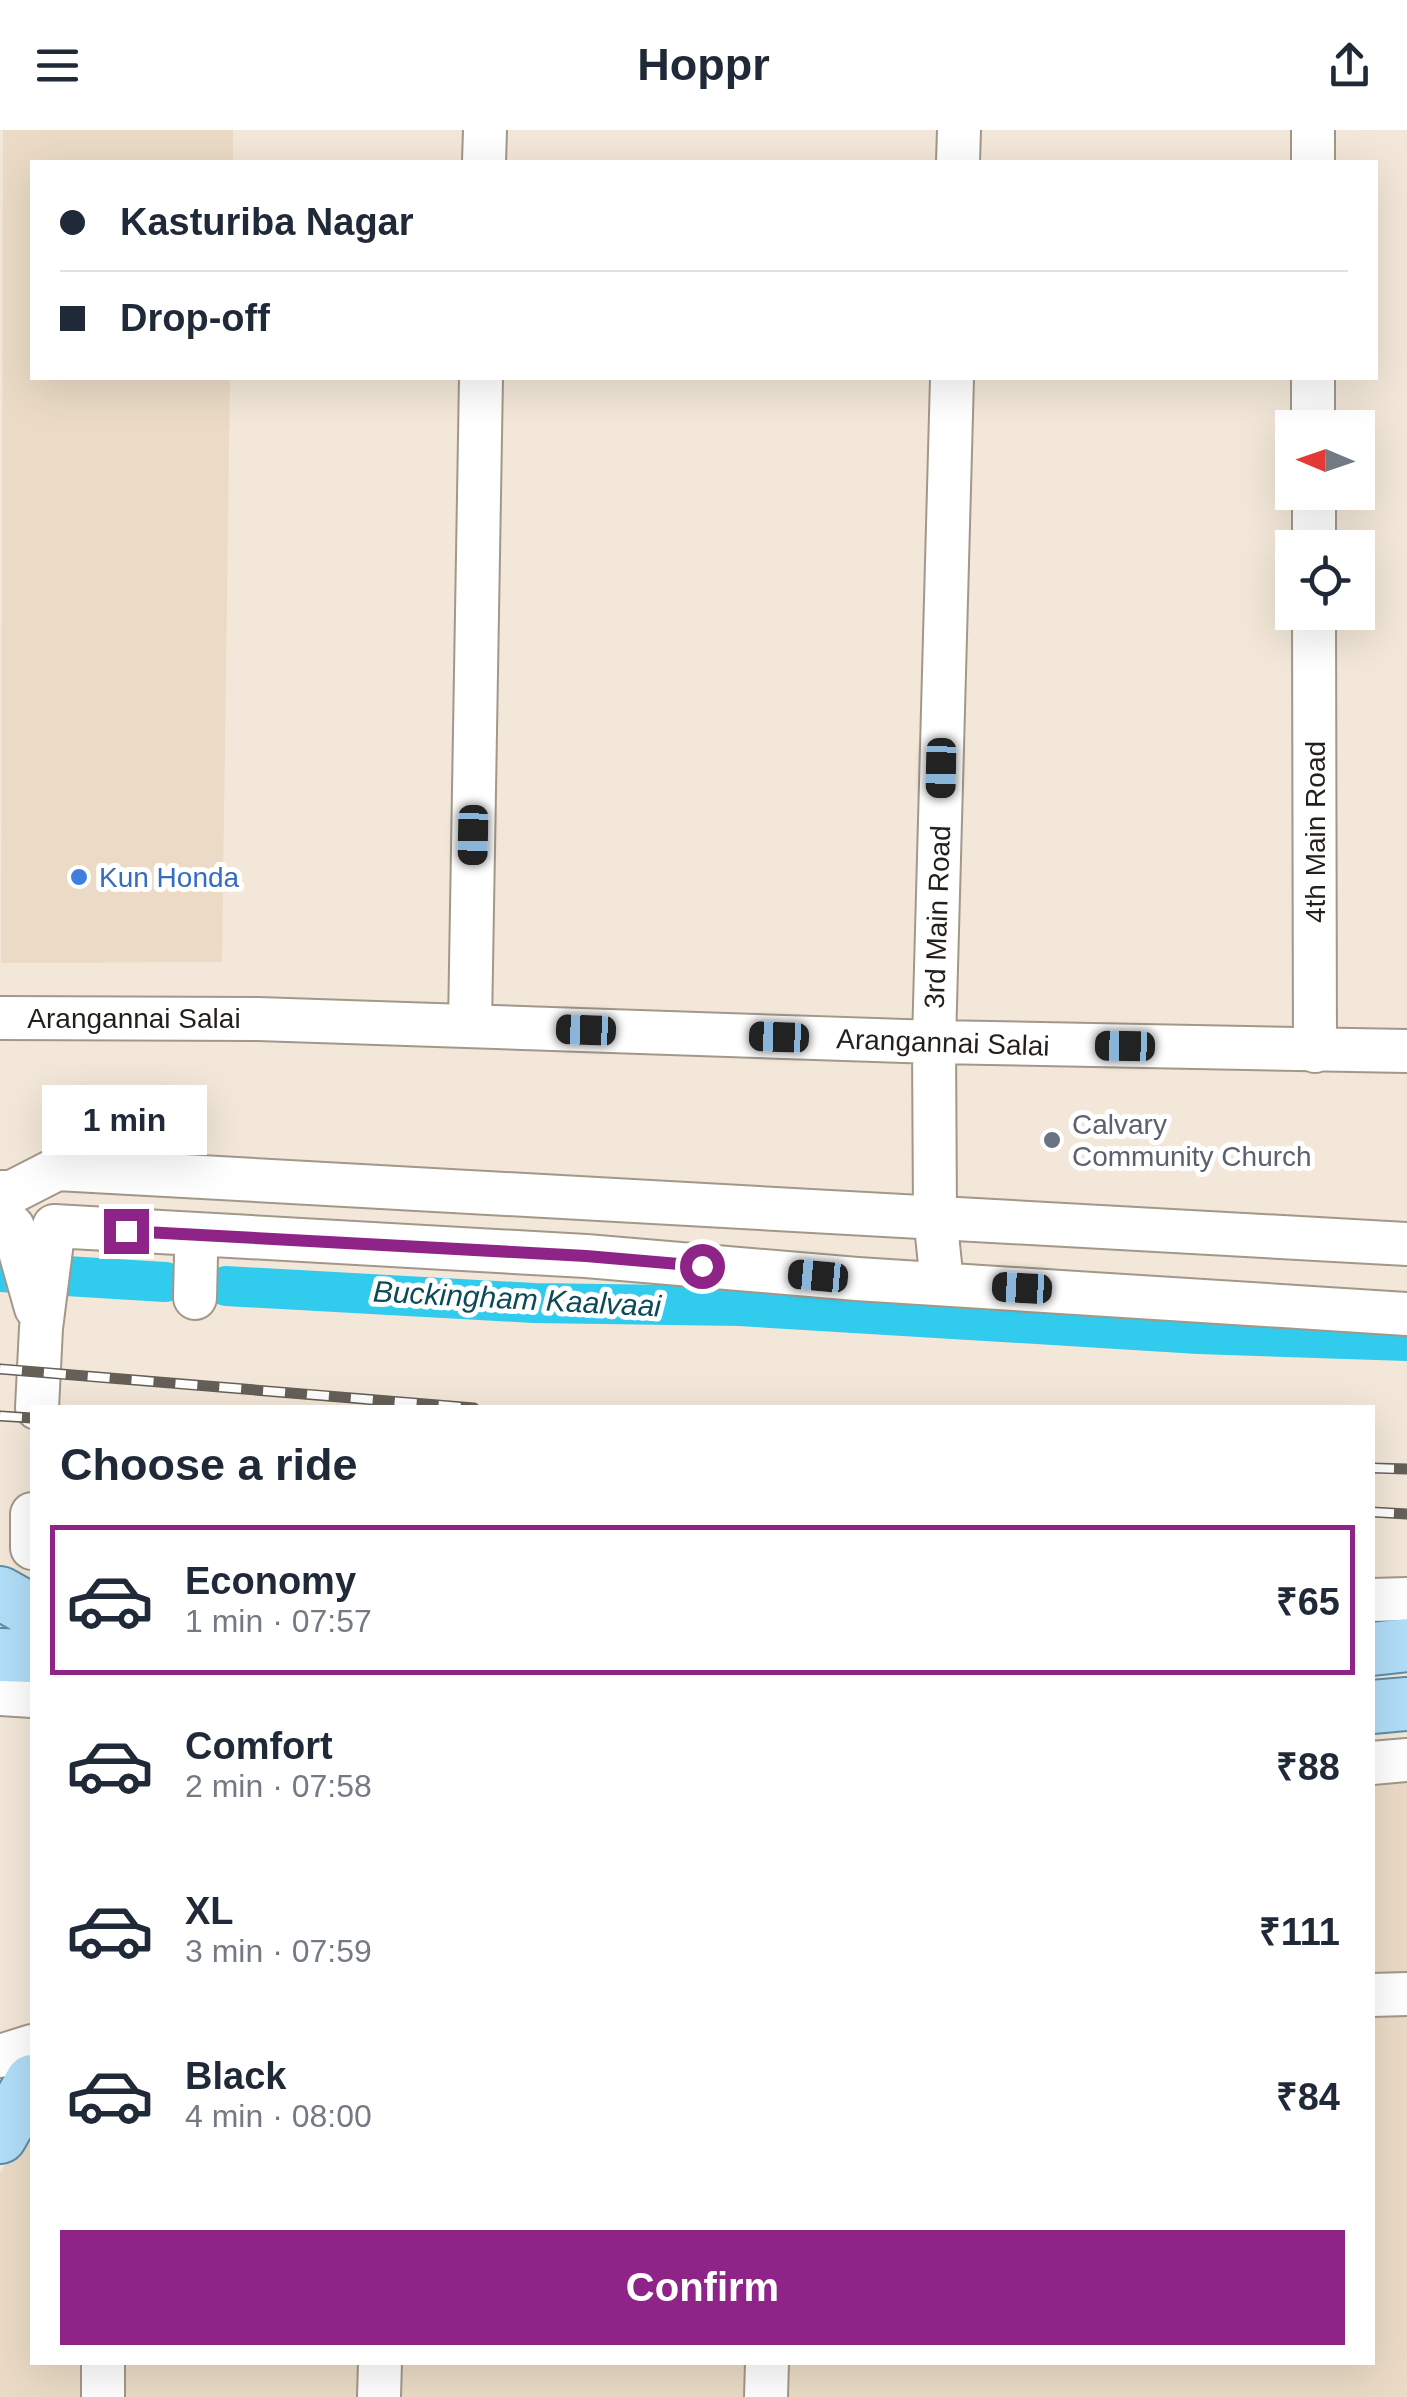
<!DOCTYPE html>
<meta charset="utf-8">
<style>
body{margin:0;font-family:Arial,sans-serif;background:#f2f2f3;color:#1f2937;height:100vh;display:flex;flex-direction:column;font-size:38px;white-space:nowrap}
*{box-sizing:border-box;margin:0}
p{font-size:32px;color:#747a83}
.icon{flex:none;width:55px;height:55px;fill:none;stroke:currentColor;stroke-width:2;stroke-linecap:round;stroke-linejoin:round}
.map{position:relative;flex:1;overflow:hidden}
.panel{position:absolute;left:30px;top:1275px;width:1345px;height:960px;display:flex;flex-direction:column;background:#fff;border-radius:0px;box-shadow:0 10px 40px #0002}
.panel>*{flex:none}
.guide{position:absolute;left:30px;top:30px;width:1348px;height:220px;border-radius:0px;box-shadow:0 10px 40px #0002;display:grid;align-content:center;height:220px;padding:0 30px;background:#fff}
.needle{width:65px;rotate:272deg}
.fabs{position:absolute;left:1275px;top:280px;display:grid;gap:20px}
.fabs a{display:grid;place-items:center;width:100px;height:100px;border-radius:0px;background:#fff;box-shadow:0 10px 40px #0002;font-size:50px}
.end{position:absolute;width:45px;height:45px;margin:-22px;border:12px solid #8e2488;background:#fff;box-shadow:0 0 0 5px #fff}
.from{border-radius:50%}
.bubble{position:absolute;height:70px;border-radius:0px;background:#fff;box-shadow:0 10px 40px #0002;font-size:32px;font-weight:700;line-height:70px;text-align:center}
.car{position:absolute;width:30px;height:60px;margin:-30px -15px;border-radius:12px;box-shadow:0 0 8px 2px #0007;background:linear-gradient(#222 24%,#8ab4d8 0 40%,#222 0 76%,#8ab4d8 0 86%,#222 0)}
.guide b{display:flex;align-items:center;gap:35px;height:95px;font-size:38px}
.guide b+b{border-top:2px solid #e0e1e3}
.guide i{width:25px;height:25px;background:#1f2937}
ul{padding:0;list-style:none}
li{display:flex;align-items:center;gap:30px;height:150px;margin:0 20px 15px;padding:0 10px;border:5px solid transparent;border-radius:0px}
li div{flex:1}
li b{display:block;font-size:38px}
li em{font-style:normal;font-weight:700}
li.on{border-color:#8e2488}
li>.icon{width:90px;height:90px;stroke-width:1.5}
h2{padding:0 30px;font-size:45px;line-height:120px}
.primary-button{display:flex;gap:20px;margin-top:auto;padding:20px 30px}
.primary-button a{flex:1;height:115px;border-radius:0px;background:#8e2488;color:#fff;font-size:40px;font-weight:700;line-height:115px;text-align:center}
header{display:flex;justify-content:space-between;align-items:center;height:130px;padding:0 30px;background:#fff;font-size:45px;font-weight:700}
.map>svg:first-child{display:block}
.built{fill:#ebdbc6}
.lines{fill:none;stroke-linecap:round;stroke-linejoin:round}
.canal{stroke:#31cbed;stroke-width:40}
.minor-casing{stroke:#a2988a;stroke-width:46}
.major-casing{stroke:#5e8da7;stroke-width:56}
.minor{stroke:#fff;stroke-width:42}
.major{stroke:#b1def8;stroke-width:52}
.rail-casing{stroke:#655f57;stroke-width:11}
.rail{stroke:#fff;stroke-width:8;stroke-dasharray:22;stroke-linecap:butt}
.route{stroke:#8e2488;stroke-width:12}
.shop-dot{fill:#3f7fe0;stroke:#fff;stroke-width:4}
.worship-dot{fill:#6b7280;stroke:#fff;stroke-width:4}
.labels{text-anchor:middle;stroke-width:10;stroke-linejoin:round;paint-order:stroke}
.street-label{font-size:28px;fill:#231f1a;stroke:#fff}
.shop-label{font-size:28px;fill:#366cbe;stroke:#fff;text-anchor:start}
.worship-label{font-size:28px;fill:#5b616d;stroke:#fff;text-anchor:start}
.water-label{font-size:30px;font-style:italic;fill:#0b4b59;stroke:#fff}
</style>
<header><svg class="icon" aria-label="menu" viewBox="0 0 24 24"><path d="M4 6h16M4 12h16M4 18h16"/></svg>Hoppr<svg class="icon" aria-label="share" viewBox="0 0 24 24"><path d="M12 15V3M7 8l5-5 5 5M5 13v7h14v-7"/></svg></header>
<div class="map">
<svg width="1407" height="2267" viewBox="0 0 1407 2267">
<rect width="100%" height="100%" fill="#f2e7d8"/>
<path class="built" d="M3 0H233V32H32V248H230L222 832 1 833Z
M1407 1645V2267H0V2043L32 1994V2232H1372L1373 1646Z"/>
<g class="lines">
<path class="canal" d="M0 1142 165 1152
M226 1156 534 1173 740 1176 1199 1204 1407 1211"/>
<g class="minor-casing">
<path id="minor" d="M1313 0V32
M484 32 485 0
M958 32 959 0
M1313 248V298
M1314 362V418
M1314 482 1315 921
M0 888 258 889 934 912 1407 921
M470 896 481 248
M0 1062H12L57 1039 1407 1114
M0 1085 13 1097 36 1178
M942 1153 935 1086 934 912 952 248
M195 1168 196 1126
M37 1278 41 1198 54 1096 586 1126 857 1149 1407 1184
M32 1384V1418
M1372 1470 1407 1469
M0 1564 32 1566
M1372 1633 1407 1630
M1372 1865 1407 1864
M0 1926 32 1916
M103 2267V2232
M379 2267 380 2232
M766 2267 767 2232"/>
</g>
<g class="major-casing">
<path id="major" d="M0 1463 32 1481
M1372 1519 1407 1515
M0 1525 32 1526
M1372 1577 1407 1574
M0 2007 32 1951"/>
</g>
<use href="#minor" class="minor"/>
<use href="#major" class="major"/>
<g class="rail-casing">
<path id="rail" d="M0 1239 474 1278
M0 1286 32 1288
M1372 1338 1407 1339
M1372 1382 1407 1384"/>
</g>
<use href="#rail" class="rail"/>
</g>
<g class="lines">
<path class="route" d="M126 1101 586 1126 702 1136"/>
</g>
<circle class="shop-dot" cx="79" cy="747" r="10"/>
<circle class="worship-dot" cx="1052" cy="1010" r="10"/>
<g class="labels">
<g class="street-label">
<text transform="translate(1315 702) rotate(-90)" y="10">4th Main Road</text>
<text transform="translate(937 787) rotate(-88)" y="10">3rd Main Road</text>
<text x="134" y="898">Arangannai Salai</text>
<text transform="translate(943 912) rotate(2)" y="10">Arangannai Salai</text>
</g>
<g class="shop-label">
<text x="99" y="757">Kun Honda</text>
</g>
<g class="worship-label">
<text x="1072" y="1004">Calvary<tspan x="1072" dy="32">Community Church</tspan></text>
</g>
<g class="water-label">
<text transform="translate(517 1169) rotate(3)" y="10">Buckingham Kaalvaai</text>
</g>
</g>
</svg>
<div class="fabs">
<a><svg class="needle" viewBox="-14 -14 28 28"><path d="M0-13l5 13h-10z" fill="#e53935"/><path d="M0 13l5-13h-10z" fill="#747a83"/></svg></a>
<a><svg class="icon" aria-label="locate" viewBox="0 0 24 24"><circle cx="12" cy="12" r="6"/><path d="M12 2v4M12 18v4M2 12h4M18 12h4"/></svg></a>
</div>
<i class="end from" style="left:702px;top:1136px"></i>
<i class="end" style="left:126px;top:1101px"></i>
<div class="bubble" style="left:42px;top:955px;width:165px">1 min</div>
<i class="car" style="left:941px;top:638px;rotate:181deg"></i>
<i class="car" style="left:473px;top:705px;rotate:181deg"></i>
<i class="car" style="left:586px;top:900px;rotate:272deg"></i>
<i class="car" style="left:779px;top:907px;rotate:272deg"></i>
<i class="car" style="left:1125px;top:916px;rotate:271deg"></i>
<i class="car" style="left:818px;top:1146px;rotate:275deg"></i>
<i class="car" style="left:1022px;top:1158px;rotate:273deg"></i>
<div class="guide">
<b><i class="from"></i>Kasturiba Nagar</b>
<b><i></i>Drop-off</b>
</div>
<section class="panel">
<h2>Choose a ride</h2>
<ul>
<li class="on"><svg class="icon" aria-label="car" viewBox="0 0 24 24"><path d="M5 17H2v-5l4-1 3-4h7l3 4 3 1v5h-3M9 17h6M6 11h13"/><circle cx="7" cy="17" r="2"/><circle cx="17" cy="17" r="2"/></svg><div><b>Economy</b><p>1 min · 07:57</p></div><em>₹65</em></li>
<li><svg class="icon" aria-label="car" viewBox="0 0 24 24"><path d="M5 17H2v-5l4-1 3-4h7l3 4 3 1v5h-3M9 17h6M6 11h13"/><circle cx="7" cy="17" r="2"/><circle cx="17" cy="17" r="2"/></svg><div><b>Comfort</b><p>2 min · 07:58</p></div><em>₹88</em></li>
<li><svg class="icon" aria-label="car" viewBox="0 0 24 24"><path d="M5 17H2v-5l4-1 3-4h7l3 4 3 1v5h-3M9 17h6M6 11h13"/><circle cx="7" cy="17" r="2"/><circle cx="17" cy="17" r="2"/></svg><div><b>XL</b><p>3 min · 07:59</p></div><em>₹111</em></li>
<li><svg class="icon" aria-label="car" viewBox="0 0 24 24"><path d="M5 17H2v-5l4-1 3-4h7l3 4 3 1v5h-3M9 17h6M6 11h13"/><circle cx="7" cy="17" r="2"/><circle cx="17" cy="17" r="2"/></svg><div><b>Black</b><p>4 min · 08:00</p></div><em>₹84</em></li>
</ul>
<div class="primary-button"><a>Confirm</a></div>
</section>
</div>
